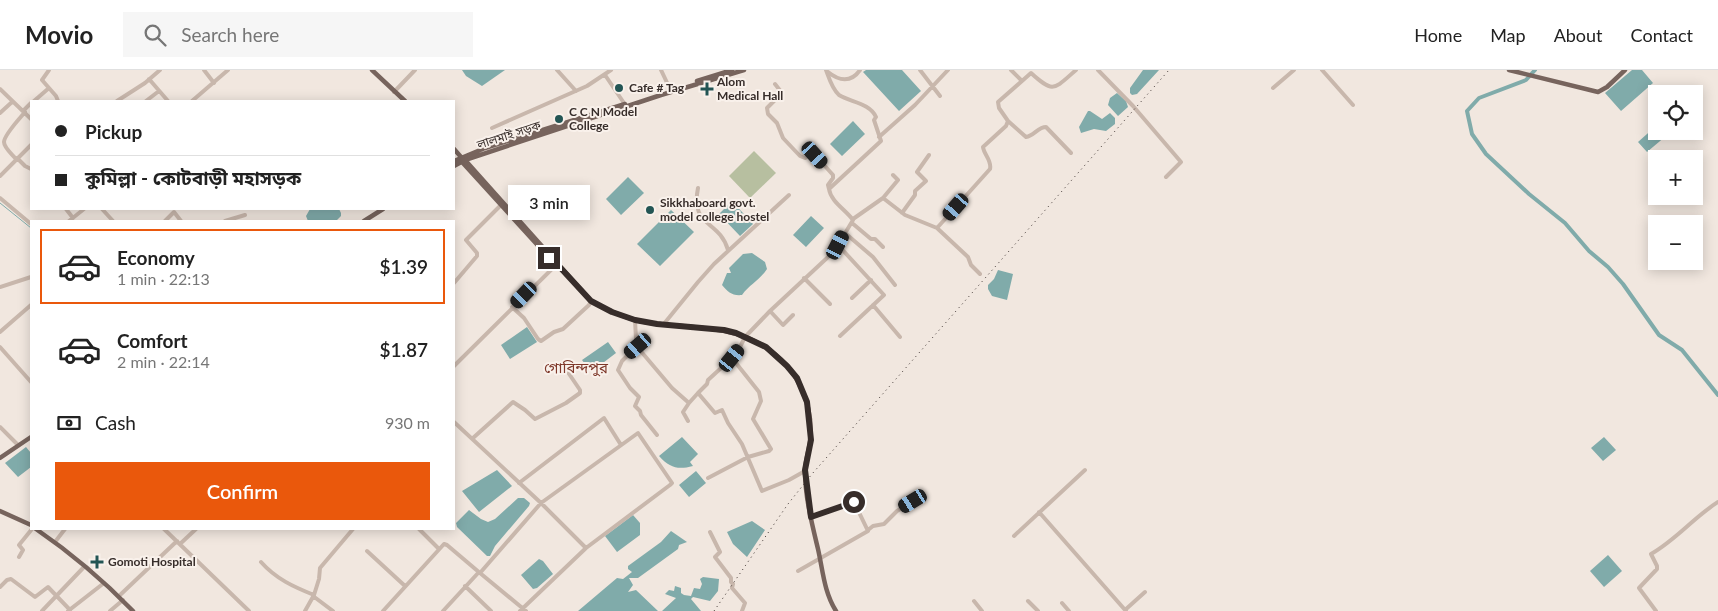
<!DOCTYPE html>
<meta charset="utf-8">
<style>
body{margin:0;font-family:Lato,"Noto Sans Bengali",sans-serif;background:#f6f6f6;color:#222;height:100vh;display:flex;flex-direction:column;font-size:19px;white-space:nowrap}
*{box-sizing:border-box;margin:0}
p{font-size:16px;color:#767676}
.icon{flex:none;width:28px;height:28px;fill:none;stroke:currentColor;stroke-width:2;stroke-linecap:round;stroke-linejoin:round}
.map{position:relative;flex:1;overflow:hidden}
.sheet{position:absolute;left:30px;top:150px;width:425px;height:310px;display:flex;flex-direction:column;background:#fff;border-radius:0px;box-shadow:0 2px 12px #0003}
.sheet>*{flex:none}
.banner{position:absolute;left:30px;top:30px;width:425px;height:110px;border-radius:0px;box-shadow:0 2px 12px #0003;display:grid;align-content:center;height:110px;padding:0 25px;background:#fff}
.fabs{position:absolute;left:1648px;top:15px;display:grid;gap:10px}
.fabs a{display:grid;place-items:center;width:55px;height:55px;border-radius:0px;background:#fff;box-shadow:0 2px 12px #0003;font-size:25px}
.end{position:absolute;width:22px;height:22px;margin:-11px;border:6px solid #372d2a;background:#fff;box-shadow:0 0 0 2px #fff}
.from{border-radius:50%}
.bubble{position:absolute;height:35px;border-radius:0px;background:#fff;box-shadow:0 2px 12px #0003;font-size:16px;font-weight:600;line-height:35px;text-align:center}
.car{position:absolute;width:15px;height:30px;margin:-15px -8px;border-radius:6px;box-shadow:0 0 4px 1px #0007;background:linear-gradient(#222 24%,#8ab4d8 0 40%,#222 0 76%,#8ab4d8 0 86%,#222 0)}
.banner b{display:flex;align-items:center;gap:18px;height:48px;font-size:19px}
.banner b+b{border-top:1px solid #e0e0e0}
.banner i{width:12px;height:12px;background:#222}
ul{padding:9px 0 0;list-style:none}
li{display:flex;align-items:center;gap:15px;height:75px;margin:0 10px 8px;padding:0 15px;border:2px solid transparent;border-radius:0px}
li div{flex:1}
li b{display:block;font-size:19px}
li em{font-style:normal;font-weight:600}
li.active{border-color:#ea580c}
li>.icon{width:45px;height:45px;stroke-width:1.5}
.pay{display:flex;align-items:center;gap:12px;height:55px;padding:0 25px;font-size:19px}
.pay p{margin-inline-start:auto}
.button{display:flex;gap:10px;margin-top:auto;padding:10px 25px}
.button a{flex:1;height:58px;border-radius:0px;background:#ea580c;color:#fff;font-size:20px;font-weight:600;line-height:58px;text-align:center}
header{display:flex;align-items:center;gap:30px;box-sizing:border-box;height:70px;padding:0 25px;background:#fff;border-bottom:1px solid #e0e0e0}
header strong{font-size:24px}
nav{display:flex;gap:28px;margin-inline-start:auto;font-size:18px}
.search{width:350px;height:45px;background:#f6f6f6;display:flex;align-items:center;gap:12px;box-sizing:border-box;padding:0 18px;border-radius:0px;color:#767676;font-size:19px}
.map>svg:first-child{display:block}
.green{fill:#b7bfa0}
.water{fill:#80abaa}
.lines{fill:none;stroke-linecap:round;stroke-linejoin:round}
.stream{stroke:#80abaa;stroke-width:1}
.canal{stroke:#80abaa;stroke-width:4}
.minor{stroke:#c8b7ac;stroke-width:4}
.major{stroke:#77645d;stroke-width:4.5}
.rail{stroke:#372d2a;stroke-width:1;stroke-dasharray:1 4;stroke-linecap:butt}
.route{stroke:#372d2a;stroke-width:6}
.poi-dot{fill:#235554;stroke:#f9f1eb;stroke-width:2}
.labels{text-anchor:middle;stroke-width:4;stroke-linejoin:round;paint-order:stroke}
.poi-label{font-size:12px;font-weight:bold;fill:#372d2a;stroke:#f9f1eb;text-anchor:start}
.street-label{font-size:12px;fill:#372d2a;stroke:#f9f1eb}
.quarter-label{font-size:15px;fill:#7e382a;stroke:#f9f1eb}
</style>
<header>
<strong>Movio</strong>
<div class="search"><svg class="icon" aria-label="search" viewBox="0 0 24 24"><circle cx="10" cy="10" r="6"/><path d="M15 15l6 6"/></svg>Search here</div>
<nav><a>Home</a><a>Map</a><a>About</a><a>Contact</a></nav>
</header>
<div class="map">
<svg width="1718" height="541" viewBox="0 0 1718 541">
<rect width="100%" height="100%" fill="#f1e7df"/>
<path class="green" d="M754 81 776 103 750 128 729 106Z"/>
<path class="water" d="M462 0H505L482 16 466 6Z
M866 0H902L921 21 899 41 863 2Z
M1143 0H1159L1137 24 1132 25 1130 23V18Z
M1632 0H1642L1653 13 1621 41 1605 23Z
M1117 23 1126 31 1128 37 1118 46 1108 35 1110 28Z
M1088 41H1090L1102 49 1110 43 1115 48V54L1106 61 1094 59 1081 63 1079 57Z
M853 51 865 64 842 86 830 74Z
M1656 56V61H1662L1666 66 1647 82 1638 72Z
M628 107 644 123 621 145 606 129Z
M732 131 753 154 740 166 719 144Z
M310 139H339L341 143V146L336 151H308L306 146Z
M671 140 694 162 660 196 637 174Z
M811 146 824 158 806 177 793 165Z
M752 183 765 192 767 199C759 211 750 214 742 225 732 226 728 222 722 215L727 203H731L729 198 743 184Z
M998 200 1013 204 1007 230 992 226 988 219V215L994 209Z
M527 257 537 272 510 289 501 275Z
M608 272 616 283 591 302 582 290Z
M682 367 698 384 690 392 693 396C678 400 670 398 659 386Z
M1604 367 1616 380 1603 391 1591 378Z
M26 377 31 383V397L18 407 5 393Z
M497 400 512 416 479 442 462 421Z
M696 401 706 413 689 427 679 415Z
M518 428H524L530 433 529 436 495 476 490 486H487L457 457 456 453 469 440 481 449 488 452 495 449Z
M633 445 640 453V465L617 482 605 466Z
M752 451 765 460 747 487 733 474 727 462Z
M671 461 687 472 679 475 678 479 638 508H629L633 515 628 522 636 520 658 541H578L617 508 623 509 632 502 628 499V496L661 472Z
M1608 485 1622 501 1604 517 1590 501Z
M539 489 543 491 553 504 537 518 533 519 521 505Z
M703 507 719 509 718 521 710 531 693 527 691 529 701 541H662L676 528 665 524 669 520 674 521 675 516 681 518V523L684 525 691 526 694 518 700 519 702 514 700 509Z"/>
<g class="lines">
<path class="stream" d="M0 133 31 158"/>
<path class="canal" d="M1535 0 1526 10 1479 28 1467 41 1472 64 1486 84 1529 124 1565 153 1589 181 1608 197 1623 214 1659 265 1682 280 1718 325"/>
<path class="minor" d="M49 0 42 10 56 26 58 31
M204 0 214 13
M557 0 576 21
M661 0 670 19
M920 0 940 26
M1011 0 1022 11 1031 3C1054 24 1054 19 1076 0
M1098 0 1133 36 1181 92 1166 107
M1322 0 1353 35
M828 2C839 11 851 13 860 0
M605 5 626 36
M149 9 168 31
M775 14 782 23 767 38 768 44 777 53 783 68 800 86 805 88 811 84 815 85 833 105V108L828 115 829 119
M1273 18 1294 0
M0 19 31 49
M394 22 415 0
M34 31 49 18
M117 31 145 13 160 0
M146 31 159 21
M192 31 228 0
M23 41 31 33
M0 43 12 32
M1008 51 1026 67C1034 66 1038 57 1046 57L1071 83
M492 58 587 16 611 0
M879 67 915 35 948 0
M17 88 25 96 31 99
M16 89C13 85 4 78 4 72 4 65 20 48 25 42
M0 106 31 75
M698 118C690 158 719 149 728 180
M0 128 31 154
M883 128 898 110 893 105
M66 139 73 148
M102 139 113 151
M902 143 915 125V121L926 111 917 102 929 85
M853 149 883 128 905 145 937 158 968 187 971 195 980 204
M69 151 84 139
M165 151 174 142 181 151
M225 151 245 145
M852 153 871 169H875L883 177
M937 158 990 99C992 90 984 85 983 77L1006 56 1008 51 999 38 998 32 1022 11
M845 163 873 187 895 215
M838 175 884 225 840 266
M804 208 830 234
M454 213 477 186V183L466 170 501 135
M0 217 31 207
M852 228 871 210
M873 235 900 267
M512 237 524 248 538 269 541 271 554 262 563 259 589 235 591 231
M770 241 783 255 793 245
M635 250 636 269 639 279 672 318 689 333 698 323
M663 255 698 212 714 194 789 125
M0 262 31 235
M637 276 622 291 618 300 630 318 639 327 635 336 640 341 641 345 657 365
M0 277 31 312
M454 296 557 194
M688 351 683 342 689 333
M454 352 541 433 586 478
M0 357 18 375
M473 368 513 332 525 340 535 349 537 348 566 333 580 323V320L563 295
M805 401 789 410 762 421 742 374 728 353 722 340 715 343 698 323 707 314 708 310 732 288 739 279 745 267 770 241 827 188 838 175 853 150C846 140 831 132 829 119L881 71 874 50 876 47C870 33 850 32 839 25 832 19 829 8 826 0
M708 408 748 387 769 381 771 379 753 349 761 331 759 322 732 288
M519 413 604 348 621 375
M1039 442 1126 541
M164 459 249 541
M419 459 439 479
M868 460 873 456 884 454 897 441 913 431
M710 462 720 482 715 487 731 508V512L733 514 732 518 745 533 742 541
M1014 466 1085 400
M55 472 65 459
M180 474 196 459
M367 481 405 516
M19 487 23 480 19 475 32 459
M261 492C276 509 294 517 314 525
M798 501 868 461 854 432 811 447
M480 503 526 541
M465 516 491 541
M0 517 7 510 11 509 35 527 48 517 70 540
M119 526 177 471
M313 526 333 541
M974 531 982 541
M1028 531 1038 541
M1062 533 1069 541
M1125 540 1145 522
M42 541 84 497
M68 541 104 513
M110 541 123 530
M305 541 314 525 319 509 320 498 353 459
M383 541 444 474 447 475 480 503 541 433 638 363 672 413 670 415 586 478 520 541
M443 541 479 502
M1656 541 1639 518 1657 499V496L1651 484C1676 470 1694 447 1718 432"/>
<path class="major" d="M372 0 405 31
M1509 0 1598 22 1607 17 1625 0
M697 11 732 0
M454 79 461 87
M465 90 591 231C612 243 634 252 659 254 695 258 733 256 765 277 797 297 814 334 810 371 809 381 805 391 805 401 805 427 812 454 818 479 823 501 824 522 836 541
M454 91 485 78 625 34
M462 92 553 192
M454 96 465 90 661 25 744 0
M364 151 383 139
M0 388 31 367
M0 441 31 455
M36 459C71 483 104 511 133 541"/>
<path class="rail" d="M714 541 788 434 812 404 1169 0"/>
</g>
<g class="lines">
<path class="route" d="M549 188 557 194 591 231 612 242 635 250 657 254 724 260 736 263 766 277 787 296 797 308 807 332 811 370 805 400 811 447 854 432"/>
</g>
<g class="poi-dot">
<circle cx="619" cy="18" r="5"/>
<path d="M704.5 11.5h5v5h5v5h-5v5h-5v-5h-5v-5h5z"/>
<circle cx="559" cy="49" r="5"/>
<circle cx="650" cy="140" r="5"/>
<path d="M94.5 484.5h5v5h5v5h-5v5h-5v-5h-5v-5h5z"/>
</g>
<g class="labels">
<g class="poi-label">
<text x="717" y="16">Alom<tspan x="717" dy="14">Medical Hall</tspan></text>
<text x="629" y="22">Cafe # Tag</text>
<text x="569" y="46">C C N Model<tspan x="569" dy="14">College</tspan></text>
<text x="660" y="137">Sikkhaboard govt.<tspan x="660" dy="14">model college hostel</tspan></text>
<text x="108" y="496">Gomoti Hospital</text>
</g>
<g class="street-label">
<text transform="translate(509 65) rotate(-18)" y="4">লালমাই সড়ক</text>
</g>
<g class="quarter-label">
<text x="576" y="303">গোবিন্দপুর</text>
</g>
</g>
</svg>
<div class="fabs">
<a><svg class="icon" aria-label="locate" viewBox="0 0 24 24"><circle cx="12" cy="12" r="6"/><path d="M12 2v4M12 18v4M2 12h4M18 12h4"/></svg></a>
<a>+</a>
<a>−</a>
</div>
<i class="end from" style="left:854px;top:432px"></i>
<i class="end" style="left:549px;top:188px"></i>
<div class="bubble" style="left:508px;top:115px;width:82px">3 min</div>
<i class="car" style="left:815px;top:85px;rotate:138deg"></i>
<i class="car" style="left:956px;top:137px;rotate:221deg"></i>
<i class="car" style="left:838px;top:175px;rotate:27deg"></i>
<i class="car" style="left:524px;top:225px;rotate:224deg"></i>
<i class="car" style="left:638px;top:276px;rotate:229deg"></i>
<i class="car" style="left:732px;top:288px;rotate:39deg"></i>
<i class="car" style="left:913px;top:431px;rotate:239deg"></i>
<div class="banner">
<b><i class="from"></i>Pickup</b>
<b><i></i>কুমিল্লা - কোটবাড়ী মহাসড়ক</b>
</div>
<section class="sheet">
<ul>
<li class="active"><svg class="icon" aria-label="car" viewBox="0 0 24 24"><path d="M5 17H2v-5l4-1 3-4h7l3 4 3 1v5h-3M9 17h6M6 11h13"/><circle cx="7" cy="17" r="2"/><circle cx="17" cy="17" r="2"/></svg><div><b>Economy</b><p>1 min · 22:13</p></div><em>$1.39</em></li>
<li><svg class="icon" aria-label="car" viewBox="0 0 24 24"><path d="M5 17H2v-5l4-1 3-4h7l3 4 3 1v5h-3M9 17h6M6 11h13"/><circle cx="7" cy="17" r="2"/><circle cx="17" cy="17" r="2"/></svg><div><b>Comfort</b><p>2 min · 22:14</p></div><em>$1.87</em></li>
</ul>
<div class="pay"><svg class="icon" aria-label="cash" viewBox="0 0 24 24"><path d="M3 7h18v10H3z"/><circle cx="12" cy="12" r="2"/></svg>Cash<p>930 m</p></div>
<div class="button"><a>Confirm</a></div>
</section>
</div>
